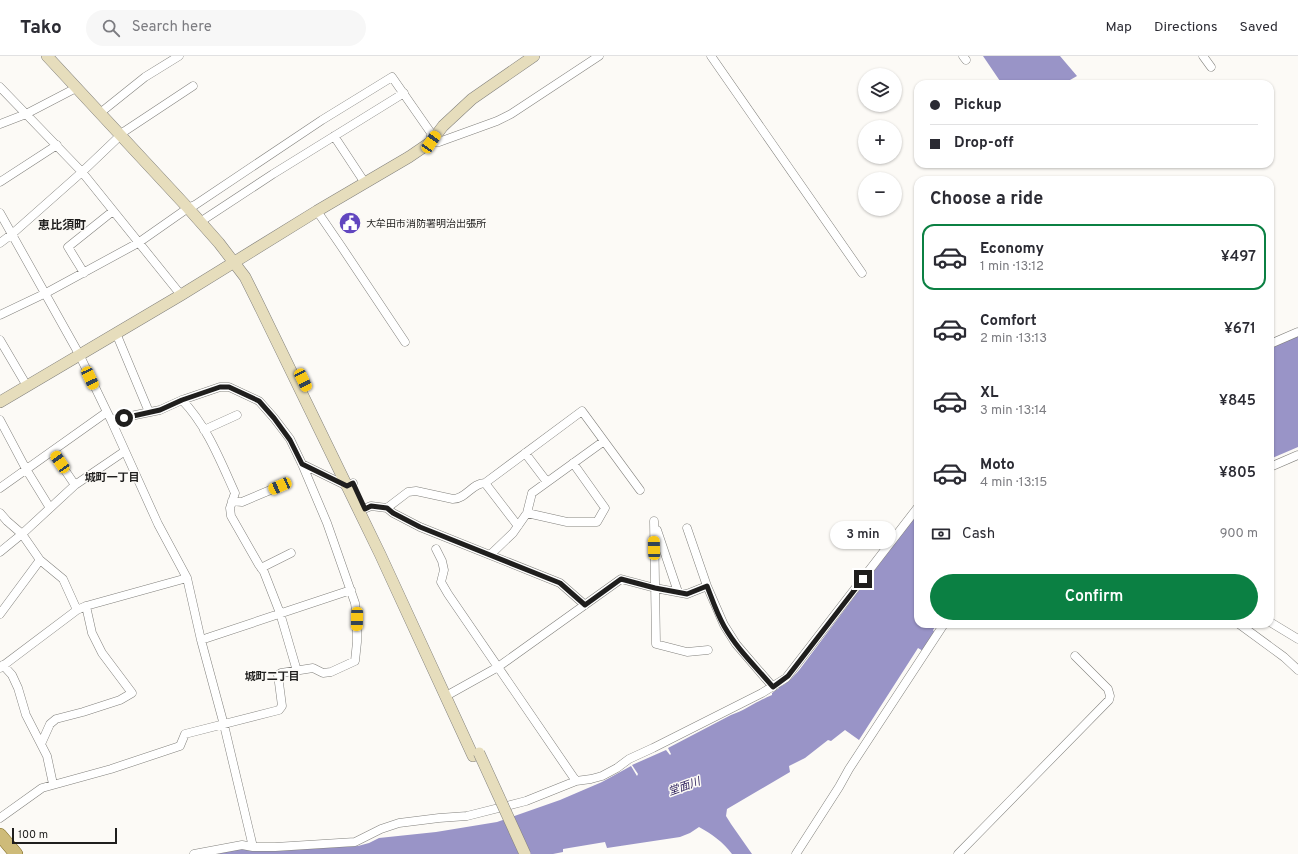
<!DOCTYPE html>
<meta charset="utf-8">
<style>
body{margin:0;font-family:Overpass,"Noto Sans JP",sans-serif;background:#f7f7f7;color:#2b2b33;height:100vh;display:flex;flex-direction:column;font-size:15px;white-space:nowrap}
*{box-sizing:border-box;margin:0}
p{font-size:13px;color:#7c7c81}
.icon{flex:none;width:22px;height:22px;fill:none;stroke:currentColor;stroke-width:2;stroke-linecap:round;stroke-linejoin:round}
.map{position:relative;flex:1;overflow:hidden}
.side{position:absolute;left:914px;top:120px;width:360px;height:452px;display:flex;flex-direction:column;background:#fff;border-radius:12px;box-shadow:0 1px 3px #0004}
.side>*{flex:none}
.top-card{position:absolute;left:914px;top:24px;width:360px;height:88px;border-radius:12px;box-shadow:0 1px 3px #0004;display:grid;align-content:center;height:88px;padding:0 16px;background:#fff}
.tools{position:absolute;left:858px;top:12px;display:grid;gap:8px}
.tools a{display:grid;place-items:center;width:44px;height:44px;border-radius:50%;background:#fff;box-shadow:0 1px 3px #0004;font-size:20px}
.scale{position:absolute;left:12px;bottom:10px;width:105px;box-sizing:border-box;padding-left:4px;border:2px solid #1f1e1d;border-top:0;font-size:11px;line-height:14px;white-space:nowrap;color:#1f1e1d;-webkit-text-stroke:3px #fcfaf6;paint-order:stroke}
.end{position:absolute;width:18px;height:18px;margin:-9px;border:5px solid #1f1e1d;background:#fff;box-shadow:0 0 0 2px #fff}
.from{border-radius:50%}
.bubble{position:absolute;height:28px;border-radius:14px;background:#fff;box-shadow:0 1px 3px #0004;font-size:13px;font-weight:600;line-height:28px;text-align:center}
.car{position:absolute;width:12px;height:24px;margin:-12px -6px;border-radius:5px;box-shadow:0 0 3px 1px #0007;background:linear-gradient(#f5c518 24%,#345 0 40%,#f5c518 0 76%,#345 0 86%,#f5c518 0)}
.top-card b{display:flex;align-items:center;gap:14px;height:38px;font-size:15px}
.top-card b+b{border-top:1px solid #e1e1e2}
.top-card i{width:10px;height:10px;background:#2b2b33}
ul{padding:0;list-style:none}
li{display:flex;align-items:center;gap:12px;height:66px;margin:0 8px 6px;padding:0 8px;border:2px solid transparent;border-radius:12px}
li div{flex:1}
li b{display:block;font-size:15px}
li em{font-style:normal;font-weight:600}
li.selected{border-color:#0b8043}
li>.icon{width:36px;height:36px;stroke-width:1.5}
h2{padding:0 16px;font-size:18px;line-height:48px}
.pay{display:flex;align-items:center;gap:10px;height:44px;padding:0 16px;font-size:15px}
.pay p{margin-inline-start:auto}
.primary-button{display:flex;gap:8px;margin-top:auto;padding:8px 16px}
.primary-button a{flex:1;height:46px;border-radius:24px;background:#0b8043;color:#fff;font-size:16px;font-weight:600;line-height:46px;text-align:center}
header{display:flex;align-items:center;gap:24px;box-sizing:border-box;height:56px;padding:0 20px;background:#fff;border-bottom:1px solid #e1e1e2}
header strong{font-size:19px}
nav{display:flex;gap:22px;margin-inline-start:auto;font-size:14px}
.search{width:280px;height:36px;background:#f7f7f7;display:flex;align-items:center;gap:10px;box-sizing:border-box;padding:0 14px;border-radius:22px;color:#7c7c81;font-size:15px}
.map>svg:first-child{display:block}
.water{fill:#9994c7}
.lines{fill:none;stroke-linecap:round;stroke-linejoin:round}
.street-casing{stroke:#82817d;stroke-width:9}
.secondary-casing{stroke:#82817d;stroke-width:12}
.primary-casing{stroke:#7b671f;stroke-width:14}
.street{stroke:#fff;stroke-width:8}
.secondary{stroke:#e6ddbc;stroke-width:11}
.primary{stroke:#cebb79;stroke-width:13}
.secondary-bridge-casing{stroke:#82817d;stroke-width:12;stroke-linecap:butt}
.secondary-bridge{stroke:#e6ddbc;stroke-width:11}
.route{stroke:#1f1e1d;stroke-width:5}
.labels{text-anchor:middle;stroke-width:3;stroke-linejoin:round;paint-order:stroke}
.poi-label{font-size:10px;fill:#1f1e1d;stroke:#fcfaf6;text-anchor:start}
.neighbourhood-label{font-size:11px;font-weight:bold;fill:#1f1e1d;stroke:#fcfaf6}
.water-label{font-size:11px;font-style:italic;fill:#2a1d5a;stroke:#fcfaf6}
.quarter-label{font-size:12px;font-weight:bold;fill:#1f1e1d;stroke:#fcfaf6}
</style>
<header>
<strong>Tako</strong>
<div class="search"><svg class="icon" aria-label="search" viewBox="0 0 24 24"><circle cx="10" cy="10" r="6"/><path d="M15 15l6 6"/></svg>Search here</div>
<nav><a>Map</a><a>Directions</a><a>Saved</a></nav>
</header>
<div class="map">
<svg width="1298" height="798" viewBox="0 0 1298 798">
<rect width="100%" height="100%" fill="#fcfaf6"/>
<path class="water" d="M983 0H1060L1077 20 1063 28H1002Z
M1298 279V391L1270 403V291Z
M918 456V568H937L933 574 935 577 923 595 918 592 859 684 845 674 831 685 828 684 805 702 789 710 790 716 727 753 726 760 731 768 752 798H732C723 786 712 778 699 771L690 777 680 781 607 792 605 786 563 793V796L553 798H204L244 792H318L358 790 369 787 379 782 436 776 497 766 560 744 602 726 631 710 637 720 638 718 632 709 666 694 670 699 671 698 668 692 731 659C746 654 757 645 772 639V637L779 632V631C787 628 794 620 800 613Z"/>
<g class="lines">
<g class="street-casing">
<path id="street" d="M711 0 862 217
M963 0 966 4
M1203 0 1211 11
M0 31 82 116 181 239
M100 57 145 21 179 0
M0 68 26 58 76 32
M334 80 365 127
M0 126 57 89
M317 155 341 190 405 286
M0 157 79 298 107 356 111 364 158 468 187 522 201 584 224 669 253 791
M200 166 273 118 404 37
M0 187 12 178 82 116 125 75 193 30
M84 217 68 191 113 155
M0 259 46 237 138 187 188 152 195 149 322 64 392 21 431 77V86H439L497 65 511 58 599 0
M116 277 149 356
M0 284 27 330
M1270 288 1298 276
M182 344C207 370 220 404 235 437L230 452 231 460 259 509 264 516 280 557 297 615
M0 364 26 413 50 452
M204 374 237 359
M52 395 75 429
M525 397 547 426
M302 408 347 430 353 427
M1270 411 1298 399
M485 427 518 470
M0 432 107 356
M232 445 242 446 280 430
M387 452 408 436 416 435 453 443C466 443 472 427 485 427L582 355 640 434
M359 455 371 450 387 452 393 457 420 471 560 527 585 549
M0 457 7 465 22 478 40 504 63 523 77 554
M527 457 567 466H597L605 452 573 407
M654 465 656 588 687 596 708 594
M687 472 707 530 724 569 736 588 773 631
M657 474 678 536
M436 493 442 505 444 514 441 526 448 538 576 725
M0 496 22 478 75 429 125 395
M490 499 513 477 527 457 532 437 604 385
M261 512 291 497
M0 558 40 504
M1270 566 1298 583
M1239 568 1284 601 1298 614
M201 584 351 534
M3 609 12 619 18 632 26 659 47 700 53 728
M0 612 77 554 86 550 187 522
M446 640 498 611 621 523 655 532 687 538 707 530
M41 688 50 668 56 663 83 656 120 644 132 637 102 597 92 577 86 550
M0 762 42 732 111 713 180 690 185 678 279 654 282 650 278 619 281 617 313 612 323 617 331 616 355 605 357 586V563L355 547 327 467 302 408 290 383 274 362 259 345 229 331H220L182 344 160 354 111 364
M194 798 242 789 253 791H275L355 786 381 773 399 767 439 762 467 760 526 745 576 725 591 723 602 720 617 712 629 703 653 692 762 637 786 622 918 451
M796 798 839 731 849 713 944 568
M958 798 1109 644 1110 640 1108 633 1075 600"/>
</g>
<g class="secondary-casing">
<path id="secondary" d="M47 0 188 152 219 187 245 221 256 243 380 498 473 700
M0 346 181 239 317 155 409 101 431 86 443 70 472 43 534 0"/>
</g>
<g class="primary-casing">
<path id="primary" d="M0 779 16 798"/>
</g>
<use href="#street" class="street"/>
<use href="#secondary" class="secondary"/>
<use href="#primary" class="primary"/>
<g class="secondary-bridge-casing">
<path id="secondary-bridge" d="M479 697 525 798"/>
</g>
<use href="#secondary-bridge" class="secondary-bridge"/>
</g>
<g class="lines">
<path class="route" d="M124 362 160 354 182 344 220 331H229L259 345 274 362 290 384 302 408 347 430 353 427 365 453 371 450 387 452 393 457 420 471 560 527 585 549 621 523 655 532 687 538 707 530C712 543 717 558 724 570 737 593 756 611 773 631L788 620 863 523"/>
</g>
<defs>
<g id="civic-disc" transform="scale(1.15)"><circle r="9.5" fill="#6146bf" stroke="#fcfaf6"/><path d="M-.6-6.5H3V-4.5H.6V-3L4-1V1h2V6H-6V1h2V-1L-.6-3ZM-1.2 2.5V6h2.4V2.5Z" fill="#fff"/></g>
</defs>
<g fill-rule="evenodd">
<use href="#civic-disc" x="350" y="167"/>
</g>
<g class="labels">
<g class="poi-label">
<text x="366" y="171">大牟田市消防署明治出張所</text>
</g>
<g class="neighbourhood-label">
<text x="112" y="425">城町一丁目</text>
<text x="272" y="624">城町二丁目</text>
</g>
<g class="water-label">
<text transform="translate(684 730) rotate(-20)" y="4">堂面川</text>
</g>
<g class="quarter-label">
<text x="62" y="173">恵比須町</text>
</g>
</g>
</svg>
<div class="tools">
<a><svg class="icon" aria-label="layers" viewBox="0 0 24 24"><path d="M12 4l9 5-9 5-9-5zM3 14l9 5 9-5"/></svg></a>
<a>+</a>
<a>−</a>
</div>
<div class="scale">100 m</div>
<i class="end from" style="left:124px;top:362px"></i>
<i class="end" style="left:863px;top:523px"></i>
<div class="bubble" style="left:830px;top:465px;width:66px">3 min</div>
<i class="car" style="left:431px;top:86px;rotate:34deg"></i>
<i class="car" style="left:90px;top:322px;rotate:155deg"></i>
<i class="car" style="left:303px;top:324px;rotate:154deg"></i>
<i class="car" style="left:60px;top:406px;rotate:326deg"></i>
<i class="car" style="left:280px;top:430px;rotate:246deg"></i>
<i class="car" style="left:654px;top:492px;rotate:359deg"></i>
<i class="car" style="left:357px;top:563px;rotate:181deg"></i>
<div class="top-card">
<b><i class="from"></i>Pickup</b>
<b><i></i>Drop-off</b>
</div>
<section class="side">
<h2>Choose a ride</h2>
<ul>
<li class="selected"><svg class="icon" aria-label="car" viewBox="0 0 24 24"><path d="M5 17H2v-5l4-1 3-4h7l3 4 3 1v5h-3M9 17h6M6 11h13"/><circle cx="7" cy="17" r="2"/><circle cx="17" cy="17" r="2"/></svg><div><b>Economy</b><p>1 min · 13:12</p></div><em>¥497</em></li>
<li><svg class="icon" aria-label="car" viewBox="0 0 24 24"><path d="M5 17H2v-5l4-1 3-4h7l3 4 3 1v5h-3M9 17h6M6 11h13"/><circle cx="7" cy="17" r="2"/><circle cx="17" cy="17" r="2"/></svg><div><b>Comfort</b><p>2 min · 13:13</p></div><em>¥671</em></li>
<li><svg class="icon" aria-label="car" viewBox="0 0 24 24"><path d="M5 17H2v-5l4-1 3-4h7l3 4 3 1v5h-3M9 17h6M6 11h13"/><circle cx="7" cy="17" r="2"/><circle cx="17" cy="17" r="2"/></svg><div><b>XL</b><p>3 min · 13:14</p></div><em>¥845</em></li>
<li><svg class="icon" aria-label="car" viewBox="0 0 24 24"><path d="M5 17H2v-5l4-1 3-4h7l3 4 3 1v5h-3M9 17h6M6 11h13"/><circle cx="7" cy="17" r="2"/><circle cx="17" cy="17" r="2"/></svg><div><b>Moto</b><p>4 min · 13:15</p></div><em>¥805</em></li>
</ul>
<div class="pay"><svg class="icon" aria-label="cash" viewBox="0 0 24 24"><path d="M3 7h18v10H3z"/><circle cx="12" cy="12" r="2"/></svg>Cash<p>900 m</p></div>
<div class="primary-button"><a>Confirm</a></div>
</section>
</div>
